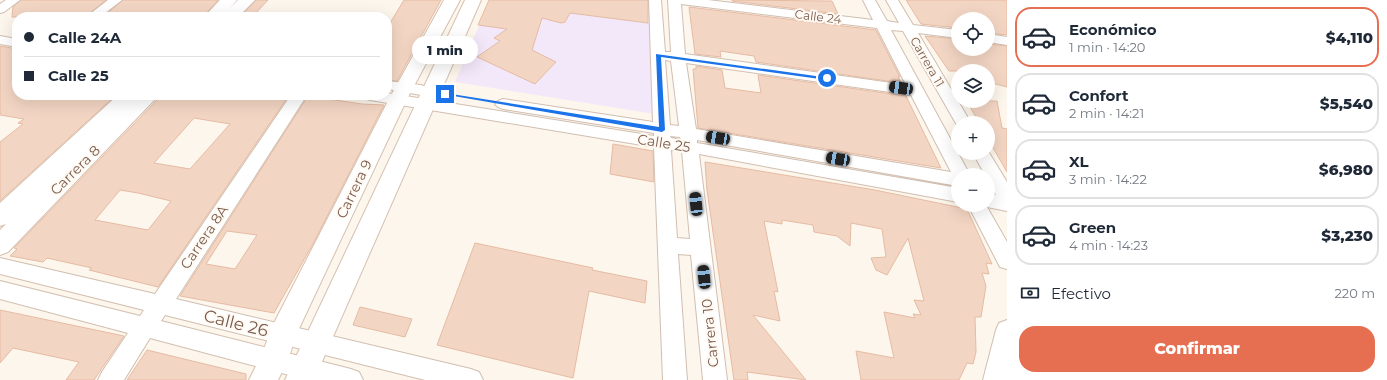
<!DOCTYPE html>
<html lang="es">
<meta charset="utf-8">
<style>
body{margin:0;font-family:Montserrat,sans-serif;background:#f6f6f7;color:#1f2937;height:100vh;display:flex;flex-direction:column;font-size:15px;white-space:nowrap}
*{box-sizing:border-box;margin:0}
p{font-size:13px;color:#747a83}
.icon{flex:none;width:22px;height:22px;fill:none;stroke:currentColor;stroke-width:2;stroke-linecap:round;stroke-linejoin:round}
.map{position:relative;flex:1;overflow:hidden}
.drawer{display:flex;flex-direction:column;background:#fff;width:380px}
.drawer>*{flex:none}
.guide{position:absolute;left:12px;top:12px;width:380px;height:88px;border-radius:16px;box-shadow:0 4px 16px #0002;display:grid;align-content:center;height:88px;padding:0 12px;background:#fff}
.buttons{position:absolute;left:951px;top:12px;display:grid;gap:8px}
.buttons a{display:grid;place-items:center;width:44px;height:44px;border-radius:50%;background:#fff;box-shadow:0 4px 16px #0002;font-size:20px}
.end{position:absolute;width:18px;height:18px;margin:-9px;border:5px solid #1a73e8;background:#fff;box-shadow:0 0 0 2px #fff}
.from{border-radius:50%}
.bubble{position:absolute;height:28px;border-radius:14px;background:#fff;box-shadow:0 4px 16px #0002;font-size:13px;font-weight:800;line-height:28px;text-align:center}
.car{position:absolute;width:12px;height:24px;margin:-12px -6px;border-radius:5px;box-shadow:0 0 3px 1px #0007;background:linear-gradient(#222 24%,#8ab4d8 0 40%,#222 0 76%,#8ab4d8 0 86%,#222 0)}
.guide b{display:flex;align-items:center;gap:14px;height:38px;font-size:15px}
.guide b+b{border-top:1px solid #e0e1e3}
.guide i{width:10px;height:10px;background:#1f2937}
ul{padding:7px 0 0;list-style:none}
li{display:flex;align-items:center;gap:12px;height:60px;margin:0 8px 6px;padding:0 4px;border:2px solid #e0e1e3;border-radius:16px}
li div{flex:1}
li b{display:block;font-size:15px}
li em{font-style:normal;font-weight:800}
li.on{border-color:#e76f51}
li>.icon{width:36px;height:36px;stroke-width:1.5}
.pay{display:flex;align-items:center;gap:10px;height:44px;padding:0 12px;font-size:15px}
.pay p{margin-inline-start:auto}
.action{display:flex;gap:8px;margin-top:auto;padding:8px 12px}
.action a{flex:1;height:46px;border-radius:16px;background:#e76f51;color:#fff;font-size:16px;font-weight:800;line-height:46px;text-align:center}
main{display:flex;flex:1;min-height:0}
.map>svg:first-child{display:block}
.education{fill:#f3e8fa}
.building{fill:#f3d5c3;stroke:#e6bba3;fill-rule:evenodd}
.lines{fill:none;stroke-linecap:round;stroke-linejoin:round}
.street-casing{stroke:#d1beb0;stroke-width:2}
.secondary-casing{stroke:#d6c0b0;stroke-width:2}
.street{fill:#fff;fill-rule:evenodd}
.secondary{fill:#fff;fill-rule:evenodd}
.route{fill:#1a73e8}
.labels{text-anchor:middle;stroke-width:4;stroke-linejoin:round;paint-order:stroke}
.far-street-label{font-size:12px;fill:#7a5c4d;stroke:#fffaf3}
.street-label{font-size:14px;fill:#7a5c4d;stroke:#fffaf3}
.near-street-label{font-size:17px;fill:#7a5c4d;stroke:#fffaf3}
</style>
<main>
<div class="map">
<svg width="1007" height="380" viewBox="0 0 1007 380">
<rect width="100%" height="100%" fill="#fdf6ec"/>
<path class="education" d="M490 0H504L652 22 661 115 455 82Z"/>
<path class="building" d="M21 0H106L85 17H12L13 7Z
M123 0H218L203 17 104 16Z
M256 0H268L252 17H240Z
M404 0H441L397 81 387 80V28Z
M489 0H648V23L570 13 565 22 561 23 542 18 532 50 556 62 535 84 477 57 500 41 494 38 507 29 478 25Z
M732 0 832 1 838 14 732 1Z
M906 0H1007V35L988 33V19H958V28L921 24Z
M689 7 876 30 900 77 898 76 901 83 756 62 754 56 720 51 721 57 695 54Z
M925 36 958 39V49H988V44L1007 46V87L988 82V71H949Z
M0 46 17 49V95H116L0 201V142L23 124 18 123 24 119 0 115Z
M696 66 722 70 725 88 761 93 758 75 906 96 941 168 698 128 693 69H696Z
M162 95H289L158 287 89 270 92 268 47 258 43 262 10 256 17 249 14 248ZM194 118 230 124 190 169 154 163ZM120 190 138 193 171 201 148 230 95 220Z
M308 96 362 104 384 105 314 242 274 313 180 296ZM227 231 257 235 235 269 206 264Z
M967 101H997L1002 128 1007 129V172L988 139V123H979Z
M613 144 653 151 654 182 610 174Z
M705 162 875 190 967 209 992 264 986 263 989 274 982 273 986 286 981 317H975L976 352 973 364 967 363 959 380H861L856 351 894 358 884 312 915 318 913 314 921 315 914 300 924 301 908 238 887 275 876 270 871 258 886 257 882 229 851 223 850 246 837 236 814 232 813 225 782 220V224L764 221 778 292 774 291 780 321 753 315 806 380 747 372 748 380H734L707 190Z
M475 243 593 268 592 270 647 281 645 303 589 291 573 378 437 345Z
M360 307 412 319 405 337 353 325Z
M0 310 124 336 94 380H66L79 362 13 348 0 363Z
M147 350 246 374V380H127Z"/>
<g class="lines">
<g class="street-casing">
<path id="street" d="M6 0H20L4 12 0 13V4Z
M108 0H122L100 17H86Z
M649 0H661L665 52H671L668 0H708L873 20 863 0H875L887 21 899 23 886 0H898L913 25 958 30V38L918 33 971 123H958V127L903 31 891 30 970 175H958V186L697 140V143L958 188V202L699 154 727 380H703L691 255 678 254 687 380H663L654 147 370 100 365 98 362 95H387V93L654 136V133L503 109 498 107 495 104 498 101 503 99 653 122ZM681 4 877 28 906 85 685 54ZM665 60 671 61 679 126 670 125ZM686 63 911 95 951 172 696 129ZM670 136 680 137 681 140 671 138ZM671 150 682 151 690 239 677 238Z
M988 34 1007 37V45L988 42Z
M0 36 17 39V47L0 44Z
M387 81 421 85 426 87 429 90 426 93 421 95 387 89Z
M291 95H307L176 299 471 369 479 372 483 380H425L165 315 161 321 351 369 359 372 363 380H308L150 338 124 380H98L102 372 128 333 0 299V281L140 316 144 310 0 274V258L155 294Z
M988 151 1007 182V211L987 207 1007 242V269L1000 267 968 205H988V193L996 195 988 180V175H985L973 153H988Z
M1007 320V380H983L996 330 999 323Z"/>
</g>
<g class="secondary-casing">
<path id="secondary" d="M220 0H237L230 8 238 0H255L238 17H204Z
M444 0H460L407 99 296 335 288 360 278 380H249L262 354 273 325 389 99Z
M465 0H481L314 380H285Z
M118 95H138L136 98 139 95H159L8 252 0 255V230L6 224 0 226V203Z"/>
</g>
<use href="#street" class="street"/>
<use href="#secondary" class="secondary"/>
</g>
<path class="route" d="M656 54 830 78 827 80 661 57 665 130 662 132 442 94 445 93 659 127Z"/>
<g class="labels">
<g class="far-street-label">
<text transform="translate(818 17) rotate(7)" y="4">Calle 24</text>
<text transform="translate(927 62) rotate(60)" y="4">Carrera 11</text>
</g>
<g class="street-label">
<text transform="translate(664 143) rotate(9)" y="5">Calle 25</text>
<text transform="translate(75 170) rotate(-45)" y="5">Carrera 8</text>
<text transform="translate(354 189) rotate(-64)" y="5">Carrera 9</text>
<text transform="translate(204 237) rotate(-56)" y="5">Carrera 8A</text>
<text transform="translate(710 333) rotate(-96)" y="5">Carrera 10</text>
</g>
<g class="near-street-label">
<text transform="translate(236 323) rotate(14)" y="6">Calle 26</text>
</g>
</g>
</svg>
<div class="buttons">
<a><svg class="icon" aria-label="locate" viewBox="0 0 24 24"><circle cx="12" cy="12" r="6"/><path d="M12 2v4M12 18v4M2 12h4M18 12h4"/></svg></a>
<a><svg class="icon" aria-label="layers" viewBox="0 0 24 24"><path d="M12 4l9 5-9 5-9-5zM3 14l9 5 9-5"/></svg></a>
<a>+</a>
<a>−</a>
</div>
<i class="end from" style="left:827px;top:78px"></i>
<i class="end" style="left:445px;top:94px"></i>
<div class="bubble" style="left:412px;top:36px;width:66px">1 min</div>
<i class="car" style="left:901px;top:88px;rotate:278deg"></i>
<i class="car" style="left:718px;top:138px;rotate:280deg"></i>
<i class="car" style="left:838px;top:159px;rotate:280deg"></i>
<i class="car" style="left:696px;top:204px;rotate:354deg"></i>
<i class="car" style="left:704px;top:277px;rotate:354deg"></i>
<div class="guide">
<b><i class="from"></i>Calle 24A</b>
<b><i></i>Calle 25</b>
</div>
</div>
<section class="drawer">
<ul>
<li class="on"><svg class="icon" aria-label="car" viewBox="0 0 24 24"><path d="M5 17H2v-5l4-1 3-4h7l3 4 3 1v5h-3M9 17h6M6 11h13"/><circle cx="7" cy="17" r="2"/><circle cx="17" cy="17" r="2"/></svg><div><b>Económico</b><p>1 min · 14:20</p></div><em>$4,110</em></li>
<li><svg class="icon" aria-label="car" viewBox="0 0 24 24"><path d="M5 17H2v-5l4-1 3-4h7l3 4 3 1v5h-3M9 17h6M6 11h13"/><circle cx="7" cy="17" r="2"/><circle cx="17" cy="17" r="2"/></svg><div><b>Confort</b><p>2 min · 14:21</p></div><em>$5,540</em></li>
<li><svg class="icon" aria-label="car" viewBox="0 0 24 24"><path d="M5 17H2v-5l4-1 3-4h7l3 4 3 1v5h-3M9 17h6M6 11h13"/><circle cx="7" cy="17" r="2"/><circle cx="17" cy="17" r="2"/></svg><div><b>XL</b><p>3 min · 14:22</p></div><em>$6,980</em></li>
<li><svg class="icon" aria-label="car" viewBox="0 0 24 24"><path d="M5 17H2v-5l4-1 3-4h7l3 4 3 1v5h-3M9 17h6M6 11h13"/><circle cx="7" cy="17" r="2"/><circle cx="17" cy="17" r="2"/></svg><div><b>Green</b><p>4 min · 14:23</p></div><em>$3,230</em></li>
</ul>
<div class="pay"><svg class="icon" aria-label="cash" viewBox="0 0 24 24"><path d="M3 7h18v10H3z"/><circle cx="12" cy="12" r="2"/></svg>Efectivo<p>220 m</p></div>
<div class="action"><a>Confirmar</a></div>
</section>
</main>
